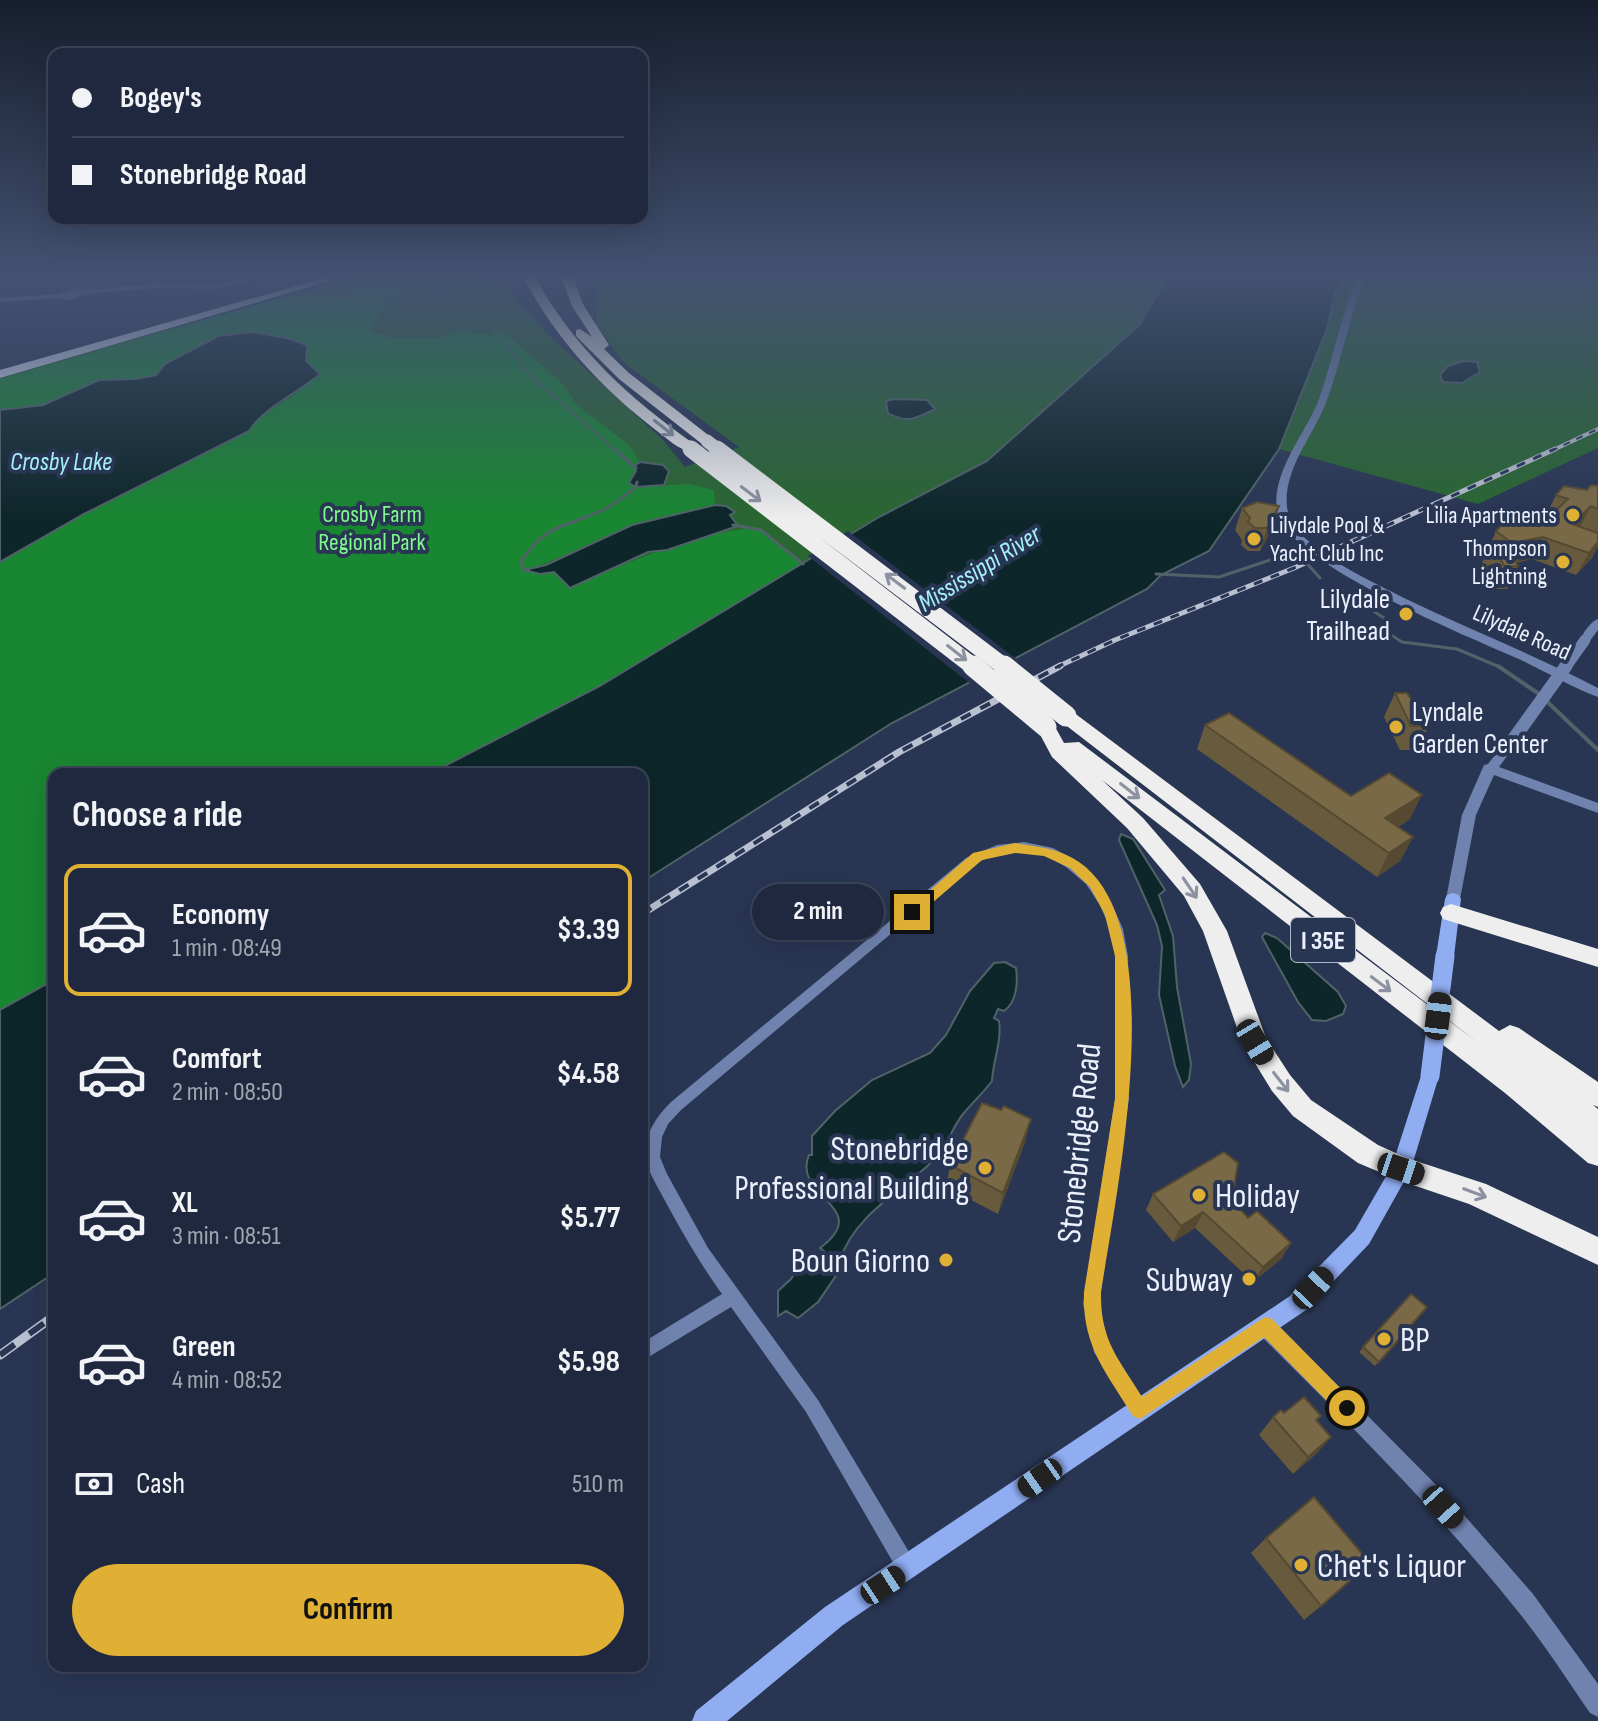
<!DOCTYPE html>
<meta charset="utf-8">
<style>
body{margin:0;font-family:"Sofia Sans Condensed",sans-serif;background:#2c3449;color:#f1f3f6;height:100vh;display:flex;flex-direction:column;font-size:30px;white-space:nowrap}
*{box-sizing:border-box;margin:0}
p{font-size:26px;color:#a1a6b0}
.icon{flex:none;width:44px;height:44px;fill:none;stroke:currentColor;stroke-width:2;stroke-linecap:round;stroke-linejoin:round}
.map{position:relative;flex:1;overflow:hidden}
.side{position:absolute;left:48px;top:768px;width:600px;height:904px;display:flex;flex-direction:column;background:#1f283e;border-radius:16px;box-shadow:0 8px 32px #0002,0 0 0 2px #3c4458}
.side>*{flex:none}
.top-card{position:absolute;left:48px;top:48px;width:600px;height:176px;border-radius:16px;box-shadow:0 8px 32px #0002,0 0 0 2px #3c4458;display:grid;align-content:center;height:176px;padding:0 24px;background:#1f283e}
.end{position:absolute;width:36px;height:36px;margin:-18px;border:10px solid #e0b034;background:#111;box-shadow:0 0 0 4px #111}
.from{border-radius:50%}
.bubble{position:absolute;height:56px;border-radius:28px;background:#1f283e;box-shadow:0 8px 32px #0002,0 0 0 2px #3c4458;font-size:26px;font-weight:700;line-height:56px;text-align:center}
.car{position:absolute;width:24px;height:48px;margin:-24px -12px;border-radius:10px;box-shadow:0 0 6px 2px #0007;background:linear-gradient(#222 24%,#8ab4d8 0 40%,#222 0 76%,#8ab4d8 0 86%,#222 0)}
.top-card b{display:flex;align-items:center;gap:28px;height:76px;font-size:30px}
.top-card b+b{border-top:2px solid #3c4458}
.top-card i{width:20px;height:20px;background:#f1f3f6}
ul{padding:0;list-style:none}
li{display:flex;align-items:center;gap:24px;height:132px;margin:0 16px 12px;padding:0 8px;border:4px solid transparent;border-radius:16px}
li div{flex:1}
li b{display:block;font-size:30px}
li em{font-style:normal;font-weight:700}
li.current{border-color:#e0b034}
li>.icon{width:72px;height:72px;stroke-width:1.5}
h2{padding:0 24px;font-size:36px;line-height:96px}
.pay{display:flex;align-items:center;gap:20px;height:88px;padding:0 24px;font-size:30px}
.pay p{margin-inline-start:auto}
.button{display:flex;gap:16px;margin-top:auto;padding:16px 24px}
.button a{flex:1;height:92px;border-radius:48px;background:#e0b034;color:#111;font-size:32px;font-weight:700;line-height:92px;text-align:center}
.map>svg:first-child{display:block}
.green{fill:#296631}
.forest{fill:#198631}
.water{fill:#0d2629;stroke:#506368;stroke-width:2}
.pier{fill:#293653}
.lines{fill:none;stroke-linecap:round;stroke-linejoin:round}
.stream-far2{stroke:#506368;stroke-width:2}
.stream-far1{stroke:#506368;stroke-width:3}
.stream{stroke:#506368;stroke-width:4}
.minor{fill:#7083ae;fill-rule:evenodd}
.tertiary{fill:#7083ae;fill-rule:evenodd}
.secondary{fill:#90adf2;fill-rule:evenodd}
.trunk{fill:#d7dff1;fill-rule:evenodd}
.motorway{fill:#eee;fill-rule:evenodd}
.rail-far3-casing{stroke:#b9c0d1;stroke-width:4}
.rail-far2-casing{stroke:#b9c0d1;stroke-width:5}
.rail-far1-casing{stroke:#b9c0d1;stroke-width:7}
.rail-casing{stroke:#b9c0d1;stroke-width:9}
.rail-far3{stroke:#293653;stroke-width:2;stroke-dasharray:7;stroke-linecap:butt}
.rail-far2{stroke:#293653;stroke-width:3;stroke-dasharray:9;stroke-linecap:butt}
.rail-far1{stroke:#293653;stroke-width:4;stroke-dasharray:11;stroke-linecap:butt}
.rail{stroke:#293653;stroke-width:6;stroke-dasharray:18;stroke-linecap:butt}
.tertiary-bridge-far1{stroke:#7083ae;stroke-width:11}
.tertiary-bridge{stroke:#7083ae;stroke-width:13}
.secondary-bridge{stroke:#90adf2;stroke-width:19}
.motorway-bridge-far2{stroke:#eee;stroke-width:13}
.motorway-bridge-far1{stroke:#eee;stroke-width:17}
.motorway-bridge{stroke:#eee;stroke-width:21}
.wall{fill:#685a3c}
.shaded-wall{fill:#554a31}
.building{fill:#796946;stroke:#554a31;stroke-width:2}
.oneway{stroke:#8c92a0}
.route{fill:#e0b034}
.poi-dot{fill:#e0b034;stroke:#293653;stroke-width:3}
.labels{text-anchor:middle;stroke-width:8;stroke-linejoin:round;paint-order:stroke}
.far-park-label{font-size:24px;fill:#7efa8c;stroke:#293653}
.far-poi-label{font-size:24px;fill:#ebf0fc;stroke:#293653;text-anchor:end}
.far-street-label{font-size:24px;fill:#ebf0fc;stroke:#293653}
.far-water-label{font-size:26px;font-style:italic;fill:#a5eff9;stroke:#293653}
.shield{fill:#293653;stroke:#b1b8c9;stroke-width:2}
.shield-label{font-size:26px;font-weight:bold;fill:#ebf0fc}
.poi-label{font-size:28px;fill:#ebf0fc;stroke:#293653;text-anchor:end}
.near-street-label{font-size:34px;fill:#ebf0fc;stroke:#293653}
.near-poi-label{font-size:34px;fill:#ebf0fc;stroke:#293653;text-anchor:end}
</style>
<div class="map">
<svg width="1598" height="1721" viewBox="0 0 1598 1721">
<rect width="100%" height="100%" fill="#293653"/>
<path class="green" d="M357 277H496L552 338 663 440 685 467 739 447 623 362 596 324 598 277H1167L1139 324 987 461 879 517 761 589 429 774H54V980L0 1010V376Z
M1344 277H1598V448L1478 504 1279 449 1327 329 1335 294Z"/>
<path class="forest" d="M352 277H476L463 282 450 281 388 299 369 331 391 338H436L459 331 490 335 503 332 562 383 577 405 628 444 640 462 635 466 637 471 630 482 636 487 689 484 714 490 715 505 673 518 648 521 526 571 540 574 554 572 570 588C630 561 691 535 757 527L803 564 600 686 429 774H54V980L0 1010V562L84 514 249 431 256 420 300 391 165 364 156 375 136 379 99 380 43 405 0 410V379L284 297 310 294 337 299 353 297 346 279Z"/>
<path class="water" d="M1167 277H1344L1335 294 1327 329 1279 449 1209 551 1161 575 1147 589 892 723 642 882V774H429L600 686 879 517 987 461 1139 325Z
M253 332 287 338 307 345 306 361 320 374C298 393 264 407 249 431L84 514 0 562V410L43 405 99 380 136 379 156 375 165 364 218 336Z
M1464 361 1477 362 1480 372 1462 383 1443 382 1440 375 1448 366Z
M894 399 927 400 935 409C917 418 907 424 888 413L886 401Z
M640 462 663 465 669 471 664 485 636 487 629 483 636 471 634 466Z
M715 505 726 506 735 512 730 515 738 526 667 550 648 552 570 588 554 572 540 574 524 570 546 565 632 525Z
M1121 834 1133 839 1165 890 1159 895 1173 936 1177 987 1191 1064 1189 1080 1183 1087 1175 1066 1159 995 1162 946 1157 925 1119 840Z
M1265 933 1277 938 1338 992 1346 1006 1343 1014 1326 1021 1312 1020 1298 1002 1262 937Z
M1005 962 1016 968C1018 982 1017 1002 1004 1011L998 1009 994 1018 999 1021C1002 1041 993 1061 992 1081 983 1093 972 1103 963 1114 951 1129 948 1146 933 1161 901 1191 854 1216 840 1260L833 1258 832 1264 839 1271 818 1302 798 1318 786 1311 778 1316V1291L791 1279 804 1258 824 1256 825 1252 820 1248C875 1207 791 1198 809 1155H812V1136L835 1111 872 1080 930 1053 946 1035 970 991 994 963Z
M54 980V1273L0 1309V1010Z"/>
<path class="pier" d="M848 531 1019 661 972 685 808 556Z"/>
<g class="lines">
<path class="stream-far2" d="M365 281 390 279 396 282 395 285 421 284 430 287 432 293 460 300 471 299 497 335
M505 343 532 377 616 451"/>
<path class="stream-far1" d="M614 449 636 468
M733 525 761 530 803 564
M529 570H524L521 561C549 521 566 528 605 509 616 504 626 494 636 487L637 482
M1156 574 1219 577 1282 556 1302 558 1320 578
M1340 589 1384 618 1386 622 1382 629 1402 642 1457 649 1502 668"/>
<path class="stream" d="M1498 666 1539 694 1598 750"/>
<path class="minor" d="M250 277H261L218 289 155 288 84 294 71 300 60 298 0 302V298L59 294 73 288 83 290 155 284 218 285Z
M1024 842 1053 848 1075 860 1094 878 1110 900 1123 929 1128 956 1129 1099 1099 1304 1108 1343 1146 1404 1149 1410 1146 1416 1140 1419 1134 1416 1094 1352 1083 1304 1115 1099 1116 956 1110 929 1100 905 1086 884 1066 867 1045 855 1024 850 999 853 974 864 681 1110 668 1124 662 1137 660 1157 667 1174 708 1248 818 1400 915 1562 917 1569 915 1576 908 1578 901 1576 806 1412 731 1307 642 1361V1343L722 1294C699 1262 682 1232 663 1197 657 1185 647 1171 646 1157 643 1135 657 1116 671 1102L966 858 997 845Z"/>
<path class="tertiary" d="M1357 277H1365C1349 317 1342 359 1327 400 1315 434 1283 468 1287 507 1288 518 1297 531 1305 538 1333 564 1371 581 1404 598 1468 629 1535 655 1598 688V697C1575 689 1545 671 1521 660 1472 638 1287 564 1277 511 1271 471 1306 434 1319 399 1333 359 1341 317 1357 277Z
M1598 619V630L1589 642H1581C1580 636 1591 621 1598 619Z
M1512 737 1518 741 1499 767 1598 803V813L1494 775 1476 815 1460 899 1458 903H1448L1446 899 1462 815 1484 765 1488 764 1508 738Z
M1265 1317 1272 1319 1450 1499 1533 1594 1598 1684V1717L1590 1713C1566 1678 1543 1642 1516 1609 1437 1510 1347 1422 1258 1333L1255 1326 1258 1319Z"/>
<path class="secondary" d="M1453 893 1459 895 1461 899 1454 956 1451 961H1439L1436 956 1445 899 1447 895Z
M1430 1068 1437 1070 1439 1076 1411 1169 1369 1244 1306 1310 843 1625 727 1721H692L696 1711 825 1607 1290 1296 1355 1230 1392 1166 1421 1076 1423 1070Z"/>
<path class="trunk" d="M324 278 333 280 0 378V370Z"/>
<path class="motorway" d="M523 277H535C574 348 629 398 694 444V450C681 453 668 439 657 431 601 388 556 339 523 277Z
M561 277H573L584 306 609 345 604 349 629 373 712 438V444H702L619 379 576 336V330L580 329 592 337 572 306Z
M1066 710 1073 712 1499 1031 1510 1025 1519 1028 1598 1082V1107L1593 1105 1598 1109V1166L1588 1163 1505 1093 1102 780 1143 818 1200 884 1227 931 1266 1038 1290 1075 1311 1100 1378 1145 1407 1158 1486 1184 1598 1237V1265L1469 1204 1401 1181 1358 1163 1293 1116 1272 1091 1242 1042 1203 931 1184 896 1127 828 1052 757 1036 727 1039 723H1053L1064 743 1079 742 1477 1042 1059 720 1056 716Z
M1451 904 1598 949V967L1443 919 1440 913 1443 907Z"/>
<g class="rail-far3-casing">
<path id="rail-far3" d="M1551 451 1598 429"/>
</g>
<g class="rail-far2-casing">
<path id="rail-far2" d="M1055 668 1115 640 1294 568 1555 449"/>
</g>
<g class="rail-far1-casing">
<path id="rail-far1" d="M642 914 899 752 1060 666"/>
</g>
<g class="rail-casing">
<path id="rail" d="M0 1355 54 1316"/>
</g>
<use href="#rail-far3" class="rail-far3"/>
<use href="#rail-far2" class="rail-far2"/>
<use href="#rail-far1" class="rail-far1"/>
<use href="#rail" class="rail"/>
<path class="tertiary-bridge-far1" d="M1565 668 1585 640"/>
<path class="tertiary-bridge" d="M1512 741 1566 666"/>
<path class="secondary-bridge" d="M1430 1076 1445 956"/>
<path class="motorway-bridge-far2" d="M707 441 720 451
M689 447 694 451"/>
<path class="motorway-bridge-far1" d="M691 449 975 668
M717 449 1006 668"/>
<path class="motorway-bridge" d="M973 666 1046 727
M1004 666 1066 716"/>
</g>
<path class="wall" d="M1598 483V546L1592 558 1576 575 1532 559 1516 563 1518 566 1507 589H1494L1481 565 1496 531 1514 518 1546 515 1556 495 1587 490 1596 486Z
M1279 506 1272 529 1260 551H1248L1241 545 1242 540 1235 530 1242 508Z
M1395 693 1429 726 1417 750H1400L1384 717Z
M1205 725 1351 796 1410 819 1398 827 1413 837 1400 861 1377 877 1197 749Z
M1025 1142 998 1214 946 1187 950 1165Z
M1153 1194 1232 1200 1248 1218 1291 1243 1281 1259 1253 1282 1195 1228 1173 1242 1146 1210Z
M1411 1294 1427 1307 1375 1366 1359 1352Z
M1284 1413 1321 1416 1317 1421 1331 1437 1316 1454 1293 1474 1259 1435 1273 1417Z
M1266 1538 1321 1606 1304 1620 1251 1553Z"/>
<path class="shaded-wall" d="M1279 506 1272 529 1260 551 1267 528Z
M1591 506 1579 529 1572 524Z
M1543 537 1532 559 1504 565 1503 562 1512 543Z
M1598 542V546L1592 558 1576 575 1589 553Z
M1422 795 1410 819 1373 842 1385 818Z
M1413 837 1400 861 1377 877 1389 853Z
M1031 1119 1025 1142 998 1214 1003 1193Z
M1203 1212 1195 1228 1173 1242 1181 1226Z
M1291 1243 1281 1259 1253 1282 1263 1267Z
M1331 1437 1316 1454 1293 1474 1308 1457Z"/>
<path class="building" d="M1591 485 1598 486V509L1591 506 1572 524 1598 533V542L1589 553 1543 537 1512 543 1496 531 1510 516 1514 518 1519 512 1533 517 1537 512 1550 516 1568 499 1556 495 1564 486 1587 490Z
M1257 502 1279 506 1267 528H1255L1248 522 1250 518 1242 508Z
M1491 542H1506L1518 566 1505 567Z
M1395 693H1407L1429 726H1411Z
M1229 713 1351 796 1389 773 1422 795 1385 818 1413 837 1389 853 1205 725Z
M982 1103 1001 1110 1004 1106 1031 1119 1003 1193 950 1165Z
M1224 1152 1238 1163 1232 1200 1248 1218 1257 1211 1291 1243 1263 1267 1203 1212 1181 1226 1153 1194Z
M1411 1294 1427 1307 1379 1362 1363 1347Z
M1304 1397 1321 1416 1316 1420 1331 1437 1308 1457 1273 1417 1281 1410 1284 1413Z
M1314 1497 1370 1563 1321 1606 1266 1538Z"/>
<defs><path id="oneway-shaft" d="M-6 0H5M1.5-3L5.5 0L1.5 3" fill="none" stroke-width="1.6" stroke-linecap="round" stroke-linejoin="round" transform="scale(2)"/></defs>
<g class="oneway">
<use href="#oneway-shaft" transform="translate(664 428) rotate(38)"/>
<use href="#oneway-shaft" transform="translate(751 494) rotate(37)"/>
<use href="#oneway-shaft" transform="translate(895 581) rotate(-143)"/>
<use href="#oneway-shaft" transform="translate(957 653) rotate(38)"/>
<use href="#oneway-shaft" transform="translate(1130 791) rotate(38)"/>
<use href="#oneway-shaft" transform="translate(1190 888) rotate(56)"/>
<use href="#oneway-shaft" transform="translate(1381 984) rotate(37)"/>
<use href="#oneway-shaft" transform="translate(1281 1082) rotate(52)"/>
<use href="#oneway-shaft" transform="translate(1475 1193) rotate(21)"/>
</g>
<linearGradient id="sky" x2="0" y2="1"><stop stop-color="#171e2e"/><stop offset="0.53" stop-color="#435271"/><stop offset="1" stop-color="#435271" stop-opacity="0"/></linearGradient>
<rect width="1598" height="518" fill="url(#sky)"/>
<path class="route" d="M1015 843C1037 846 1061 849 1079 862 1173 926 1116 1194 1101 1292 1100 1340 1118 1358 1142 1397L1265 1317 1272 1319 1353 1401 1356 1408 1353 1414 1347 1417 1340 1414 1264 1337 1140 1419 1133 1416C1106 1372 1082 1346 1084 1292L1115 1099V956L1105 915 1090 887 1070 868 1044 856 1015 853 982 860 917 916H907L905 912 973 853Z"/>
<g class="poi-dot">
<circle cx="1573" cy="515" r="8"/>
<circle cx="1254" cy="539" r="8"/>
<circle cx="1563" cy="562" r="8"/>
<circle cx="1406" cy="614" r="8"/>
<circle cx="1396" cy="727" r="8"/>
<circle cx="985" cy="1168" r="8"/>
<circle cx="1199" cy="1195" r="8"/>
<circle cx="946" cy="1260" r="8"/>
<circle cx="1249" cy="1279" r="8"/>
<circle cx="1384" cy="1339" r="8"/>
<circle cx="1301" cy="1565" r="8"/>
</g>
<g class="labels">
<g class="far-park-label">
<text x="372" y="522">Crosby Farm<tspan x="372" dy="28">Regional Park</tspan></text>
</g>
<g class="far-poi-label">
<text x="1557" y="523">Lilia Apartments</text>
<text x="1270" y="533" text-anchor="start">Lilydale Pool &amp;<tspan x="1270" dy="28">Yacht Club Inc</tspan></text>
<text x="1547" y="556">Thompson<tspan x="1547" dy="28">Lightning</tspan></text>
</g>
<g class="far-street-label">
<text transform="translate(1522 632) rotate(24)" y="8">Lilydale Road</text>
</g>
<g class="far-water-label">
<text x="61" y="470">Crosby Lake</text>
<text transform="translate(979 568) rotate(-32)" y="9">Mississippi River</text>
</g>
<rect class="shield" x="1291" y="918" width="64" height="44" rx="6"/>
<g class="shield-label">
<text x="1323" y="949">I 35E</text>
</g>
<g class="poi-label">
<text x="1390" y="608">Lilydale<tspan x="1390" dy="32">Trailhead</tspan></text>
<text x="1412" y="721" text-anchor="start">Lyndale<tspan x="1412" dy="32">Garden Center</tspan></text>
</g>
<g class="near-street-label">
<text transform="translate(1078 1143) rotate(-84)" y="12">Stonebridge Road</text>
</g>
<g class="near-poi-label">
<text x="969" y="1160">Stonebridge<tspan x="969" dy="39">Professional Building</tspan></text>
<text x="1215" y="1207" text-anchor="start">Holiday</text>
<text x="930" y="1272">Boun Giorno</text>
<text x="1233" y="1291">Subway</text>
<text x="1400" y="1351" text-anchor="start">BP</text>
<text x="1317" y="1577" text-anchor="start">Chet's Liquor</text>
</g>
</g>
</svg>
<i class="end from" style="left:1347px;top:1408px"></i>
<i class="end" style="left:912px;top:912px"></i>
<div class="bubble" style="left:752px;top:884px;width:132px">2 min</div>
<i class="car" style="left:1438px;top:1016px;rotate:7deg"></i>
<i class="car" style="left:1255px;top:1042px;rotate:149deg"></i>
<i class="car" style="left:1401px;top:1169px;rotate:108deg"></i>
<i class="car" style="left:1313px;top:1288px;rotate:43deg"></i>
<i class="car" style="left:1040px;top:1478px;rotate:235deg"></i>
<i class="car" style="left:1443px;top:1507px;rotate:138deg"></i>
<i class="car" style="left:883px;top:1585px;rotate:57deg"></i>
<div class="top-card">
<b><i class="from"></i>Bogey's</b>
<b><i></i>Stonebridge Road</b>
</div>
<section class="side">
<h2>Choose a ride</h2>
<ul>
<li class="current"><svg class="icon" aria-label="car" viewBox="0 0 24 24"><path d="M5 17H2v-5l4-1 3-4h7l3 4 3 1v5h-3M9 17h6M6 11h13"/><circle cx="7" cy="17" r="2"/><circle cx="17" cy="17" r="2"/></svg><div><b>Economy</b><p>1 min · 08:49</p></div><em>$3.39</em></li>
<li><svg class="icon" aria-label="car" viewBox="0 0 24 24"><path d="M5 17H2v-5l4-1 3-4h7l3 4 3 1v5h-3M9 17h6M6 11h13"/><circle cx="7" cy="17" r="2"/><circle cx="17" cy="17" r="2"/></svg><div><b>Comfort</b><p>2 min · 08:50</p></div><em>$4.58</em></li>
<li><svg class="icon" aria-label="car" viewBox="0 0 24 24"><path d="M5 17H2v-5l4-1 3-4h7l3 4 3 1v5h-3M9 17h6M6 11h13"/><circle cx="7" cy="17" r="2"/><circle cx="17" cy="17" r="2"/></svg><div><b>XL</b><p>3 min · 08:51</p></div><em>$5.77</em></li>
<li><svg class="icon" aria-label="car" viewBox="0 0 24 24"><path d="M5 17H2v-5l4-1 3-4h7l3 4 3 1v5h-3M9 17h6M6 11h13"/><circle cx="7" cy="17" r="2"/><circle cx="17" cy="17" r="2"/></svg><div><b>Green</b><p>4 min · 08:52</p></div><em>$5.98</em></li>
</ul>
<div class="pay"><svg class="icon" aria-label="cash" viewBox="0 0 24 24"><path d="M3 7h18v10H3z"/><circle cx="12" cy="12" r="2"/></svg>Cash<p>510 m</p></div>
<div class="button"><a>Confirm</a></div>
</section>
</div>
